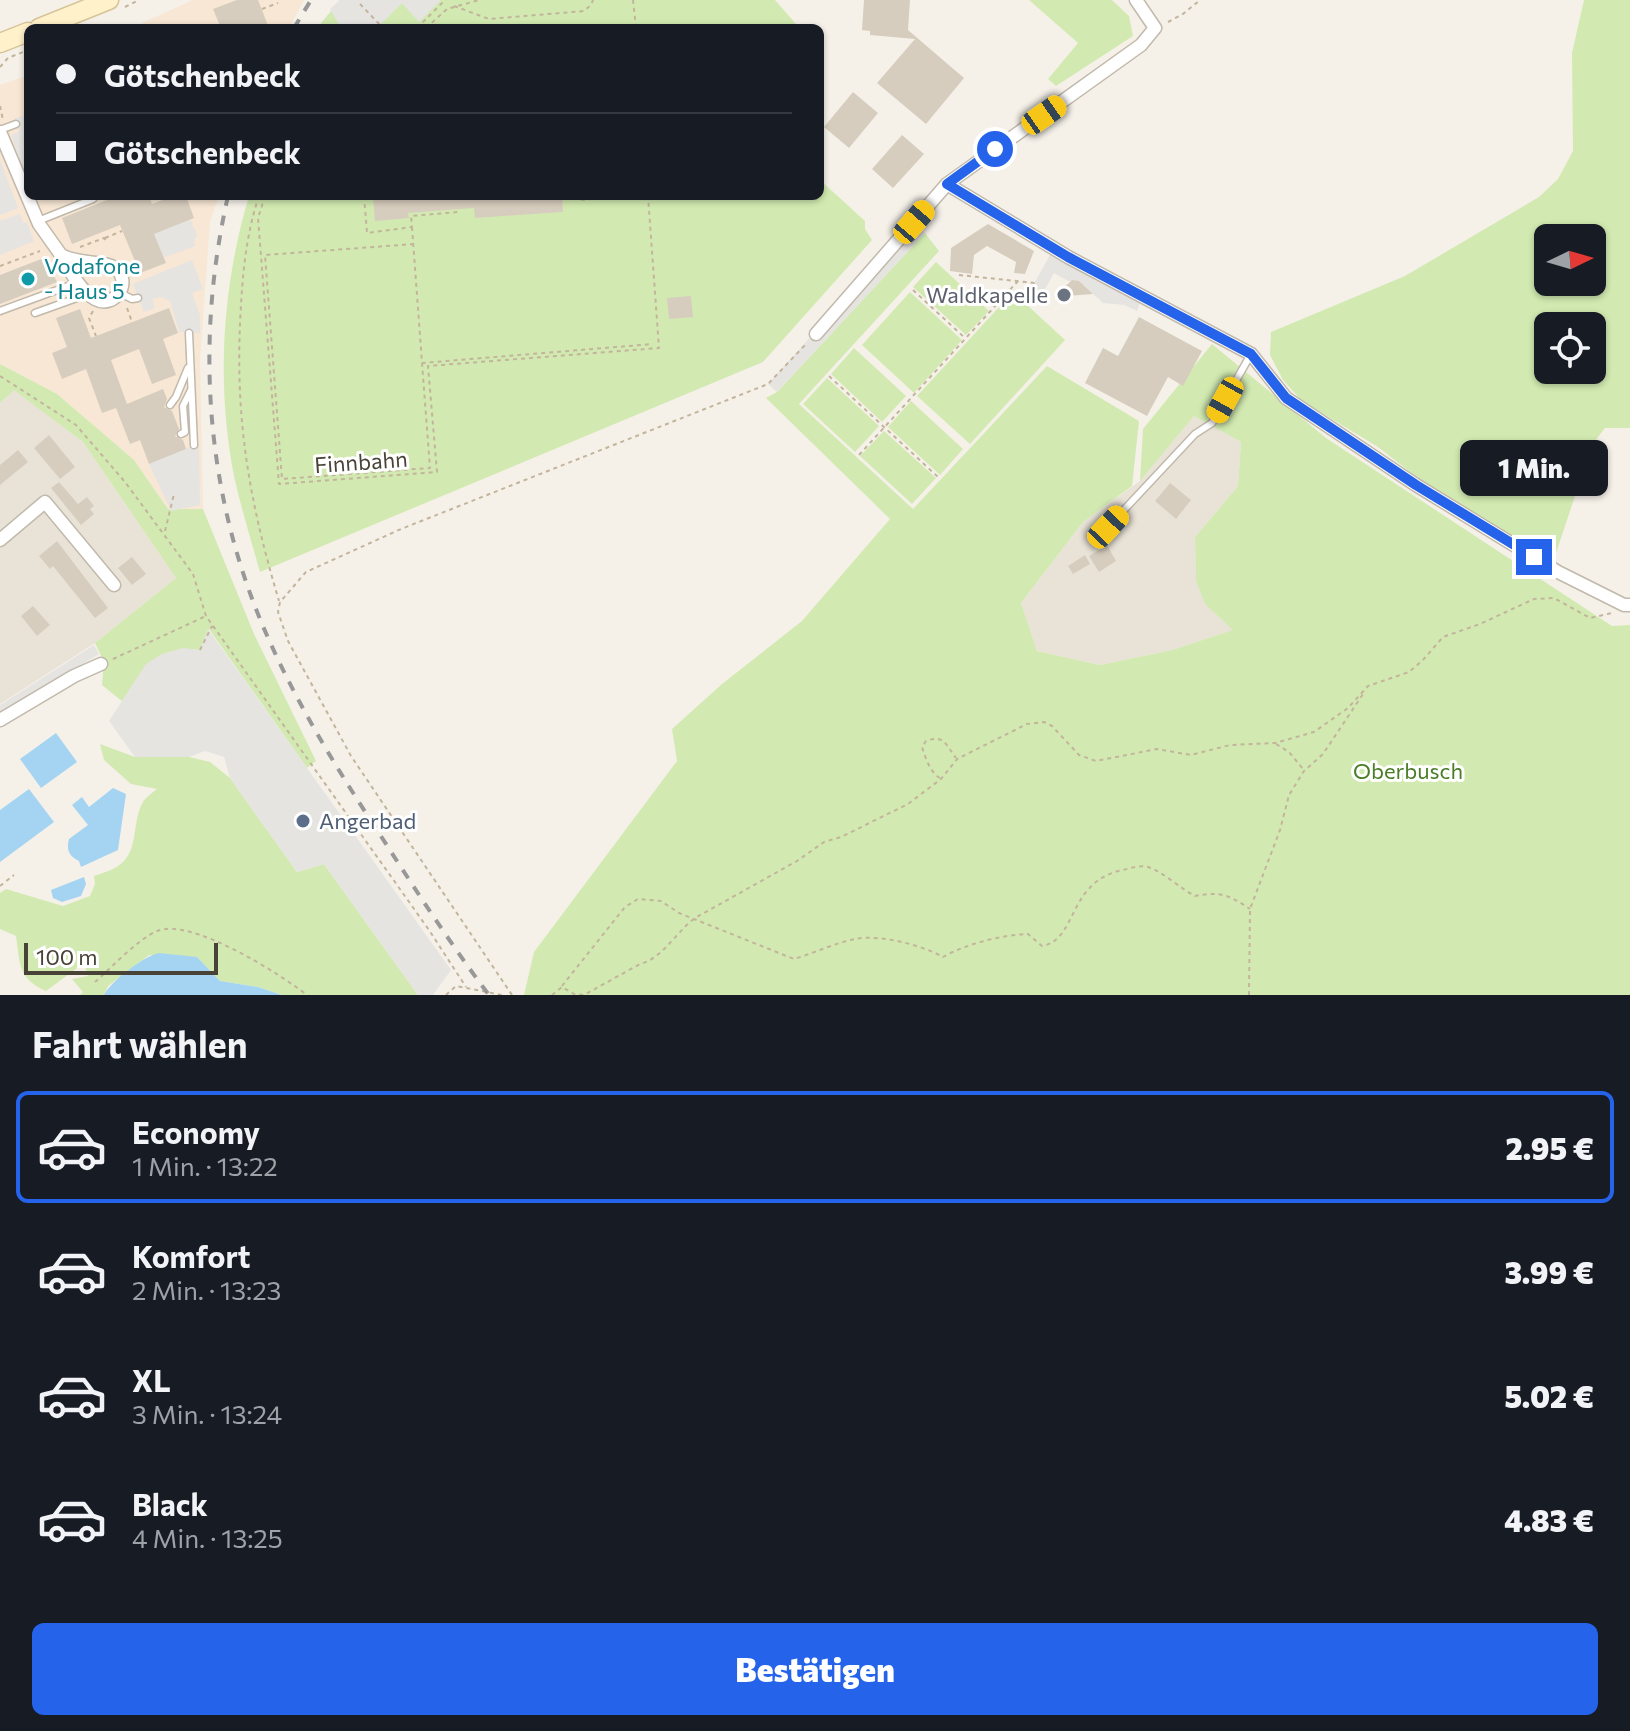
<!DOCTYPE html>
<html lang="de">
<meta charset="utf-8">
<style>
body{margin:0;font-family:Commissioner,sans-serif;background:#20242c;color:#f1f3f6;height:100vh;display:flex;flex-direction:column;font-size:30px;white-space:nowrap}
*{box-sizing:border-box;margin:0}
p{font-size:26px;color:#9ea1a6}
.icon{flex:none;width:44px;height:44px;fill:none;stroke:currentColor;stroke-width:2;stroke-linecap:round;stroke-linejoin:round}
.map{position:relative;height:995px;overflow:hidden}
.details{display:flex;flex-direction:column;background:#171b24;flex:1}
.details>*{flex:none}
.hud{position:absolute;left:24px;top:24px;width:800px;height:176px;border-radius:12px;box-shadow:0 2px 6px #0004;display:grid;align-content:center;height:176px;padding:0 32px;background:#171b24}
.needle{width:52px;rotate:85deg}
.buttons{position:absolute;left:1534px;top:224px;display:grid;gap:16px}
.buttons a{display:grid;place-items:center;width:72px;height:72px;border-radius:12px;background:#171b24;box-shadow:0 2px 6px #0004;font-size:40px}
.scale{position:absolute;left:24px;bottom:20px;width:194px;box-sizing:border-box;padding-left:8px;border:4px solid #494237;border-top:0;font-size:22px;line-height:28px;white-space:nowrap;color:#494237;-webkit-text-stroke:6px #fff;paint-order:stroke}
.end{position:absolute;width:36px;height:36px;margin:-18px;border:10px solid #2563eb;background:#fff;box-shadow:0 0 0 4px #fff}
.from{border-radius:50%}
.bubble{position:absolute;height:56px;border-radius:12px;background:#171b24;box-shadow:0 2px 6px #0004;font-size:26px;font-weight:800;line-height:56px;text-align:center}
.car{position:absolute;width:24px;height:48px;margin:-24px -12px;border-radius:10px;box-shadow:0 0 6px 2px #0007;background:linear-gradient(#f5c518 24%,#345 0 40%,#f5c518 0 76%,#345 0 86%,#f5c518 0)}
.hud b{display:flex;align-items:center;gap:28px;height:76px;font-size:30px}
.hud b+b{border-top:2px solid #363941}
.hud i{width:20px;height:20px;background:#f1f3f6}
ul{padding:0;list-style:none}
li{display:flex;align-items:center;gap:24px;height:112px;margin:0 16px 12px;padding:0 16px;border:4px solid transparent;border-radius:12px}
li div{flex:1}
li b{display:block;font-size:30px}
li em{font-style:normal;font-weight:800}
li.on{border-color:#2563eb}
li>.icon{width:72px;height:72px;stroke-width:1.5}
h2{padding:0 32px;font-size:36px;line-height:96px}
.cta{display:flex;gap:16px;margin-top:auto;padding:16px 32px}
.cta a{flex:1;height:92px;border-radius:12px;background:#2563eb;color:#fff;font-size:32px;font-weight:800;line-height:92px;text-align:center}
.map>svg:first-child{display:block}
.residential{fill:#e9e3d7}
.commercial{fill:#f7e7d4}
.green{fill:#d2eab1;fill-rule:evenodd}
.parking{fill:#e6e4e1}
.water{fill:#a5d4f2}
.building{fill:#d7cdbe}
.lines{fill:none;stroke-linecap:round;stroke-linejoin:round}
.service-casing{stroke:#c1b9ab;stroke-width:9}
.minor-casing{stroke:#c1b9ab;stroke-width:15}
.secondary-casing{stroke:#d6c498;stroke-width:21}
.path{stroke:#c3b49c;stroke-width:2;stroke-dasharray:4 4;stroke-linecap:butt}
.service{stroke:#fff;stroke-width:6}
.minor{stroke:#fff;stroke-width:12}
.secondary{stroke:#fff1c9;stroke-width:18}
.rail{stroke:#989898;stroke-width:4;stroke-dasharray:10 10;stroke-linecap:butt}
.route{stroke:#2563eb;stroke-width:10}
.culture-dot{fill:#0f9aa8;stroke:#fff;stroke-width:3}
.worship-dot{fill:#6b7280;stroke:#fff;stroke-width:3}
.service-dot{fill:#5c6f8a;stroke:#fff;stroke-width:3}
.labels{text-anchor:middle;stroke-width:6;stroke-linejoin:round;paint-order:stroke}
.culture-label{font-size:22px;fill:#0d838f;stroke:#fff;text-anchor:start}
.worship-label{font-size:22px;fill:#5b616d;stroke:#fff;text-anchor:end}
.street-label{font-size:22px;fill:#494237;stroke:#fff}
.park-label{font-size:22px;fill:#4a7d28;stroke:#fff}
.service-label{font-size:22px;fill:#4e5e75;stroke:#fff;text-anchor:start}
</style>
<div class="map">
<svg width="1630" height="995" viewBox="0 0 1630 995">
<rect width="100%" height="100%" fill="#f5f1e9"/>
<path class="residential" d="M14 389 83 442 176 578 95 643 0 704V403Z
M1194 416 1241 442 1238 486 1195 537 1196 580 1205 604 1234 630 1172 650 1100 665 1037 651 1021 603 1083 522 1140 481Z"/>
<path class="commercial" d="M193 0H304L289 28H131Z
M28 75V196H219L210 222 200 359 203 509H168L134 460 57 394 0 364V85Z"/>
<path class="green" d="M340 0H775L796 24 793 28H317Z
M1029 0H1112L1129 16 1133 36 1056 86 1048 79 1078 43Z
M1584 0H1630V428H1605L1592 445 1553 562 1449 502 1378 447 1302 401 1283 380 1270 355 1271 332 1405 276 1539 197 1558 179 1573 151 1572 53ZM1548 238H1592V282H1548ZM1548 326H1592V370H1548Z
M820 180 865 221V229L872 240 763 362 260 572C251 540 241 508 234 476 216 383 222 287 249 196H820Z
M925 233 939 251 799 404 913 509 1047 366 1139 421 1132 486 1083 522 1021 603 1037 651 1100 665 1172 650 1233 630 1205 604 1196 581 1195 537 1238 486 1241 442 1194 416 1140 481 1143 429 1212 344 1326 438 1612 626 1630 625V995H524L534 952 677 761 672 729 722 684 802 621 890 519 766 398 777 392Z
M936 262 989 311 966 335 913 287Z
M910 292 962 340 914 393 862 345Z
M1013 292 1065 340 970 444 917 396Z
M854 348 906 396 882 422 831 374Z
M0 364 57 394 134 460 168 509H203L254 634 316 761 307 768 209 629 200 650C154 646 150 671 123 702L102 685 104 662 95 643 176 578 83 442 14 390 0 403Z
M827 378 879 426 855 452 803 404Z
M911 401 963 449 940 475 888 427Z
M884 431 936 478 912 504 860 456Z
M100 744 135 757H189L210 762 230 778 297 872 324 864 418 995H282L258 987 220 981 197 957 149 955 108 986 104 995H80L83 992 72 979 88 976 84 963 46 991C18 979 20 964 16 936L0 929V893L6 889 63 906 90 896 95 884 94 876C102 873 111 871 118 866 140 852 131 822 143 802 146 797 152 793 157 789L131 784 104 760Z"/>
<path class="parking" d="M340 0H441L419 22 402 3 377 28H341L330 9Z
M28 114V182L12 138V134L19 132 14 119Z
M0 160 18 208 0 215Z
M20 214 23 223 27 222 34 241 0 255V221Z
M190 219 197 235 194 242 195 246 163 258 154 234Z
M914 222 925 233 777 392 768 384Z
M1051 253 1140 303 1137 311 1124 305 1103 303 1079 281H1068L1054 273 1042 295 1031 289Z
M192 260 203 289 192 293 200 315V333L179 332 170 301 161 297 152 299 155 308 144 312 133 284Z
M199 443 200 505 171 511 149 464Z
M208 629 451 970 433 995H418L324 864 297 872 230 778 224 757 205 751 189 757H135L109 721 146 664 162 654 183 648 200 650Z
M94 645 99 654 0 715V705Z"/>
<path class="water" d="M56 733 77 762 41 788 20 759Z
M113 788 126 794 118 850 81 867 79 861C69 856 66 850 69 839L88 825 72 805 82 797 89 807Z
M29 789 54 822 0 862V810Z
M84 877 86 884 81 896 62 902 53 898 51 890Z
M159 953 197 957 220 981 258 987 282 995H104C111 981 144 956 159 953Z"/>
<path class="building" d="M237 0H258L269 28H221L213 9Z
M864 0H910L908 30 964 78 926 124 877 83 915 39 870 35V31L862 30Z
M853 92 878 113 849 148 824 127Z
M902 135 924 154 893 188 872 169Z
M117 196H149L152 204 173 196H186L194 218 154 234 166 263 140 273 120 225 72 244 62 218Z
M373 196H562L563 212 475 218 474 208 408 213 409 218 375 221Z
M988 224 1034 251 1025 274 1014 273 1016 262 987 246 974 255 972 274 950 271 951 248Z
M44 258 57 282 0 304V275Z
M1072 280 1079 281 1093 294 1054 297Z
M691 296 693 317 669 319 667 298Z
M169 308 178 333 163 339 176 375 152 384 139 349 111 360 127 404 163 389 167 399 164 407 172 411 179 429 175 436 183 440 186 449 149 464 140 440 130 444 116 408 102 413 86 369 62 379 52 353 67 347 56 318 80 309 91 338Z
M1139 317 1202 351 1183 386 1168 377 1147 416 1085 383 1103 348 1118 356Z
M49 435 75 467 60 479 34 448Z
M18 450 28 462 0 485V465Z
M59 482 78 504 87 497 94 506 90 509 94 514 81 525 51 488Z
M1170 483 1191 500 1176 519 1155 501Z
M57 541 108 608 95 618 53 566 50 569 39 556Z
M1107 545 1116 561 1099 572 1089 556Z
M1085 555 1090 564 1073 574 1068 566Z
M132 557 146 574 132 585 118 568Z
M33 606 50 625 37 636 21 616Z"/>
<g class="lines">
<g class="service-casing">
<path id="service" d="M0 130 16 124
M38 221 93 199
M120 293 132 299 138 298
M0 311 79 282
M35 313 88 294
M189 333 194 445
M170 405 176 397 188 368
M181 434 185 432 183 406 191 390
M1108 527 1195 434 1212 423 1251 354"/>
</g>
<g class="minor-casing">
<path id="minor" d="M0 132 39 224 61 255
M947 184 1068 257 1251 354 1286 398 1416 485 1558 572 1624 605H1630
M61 255C78 265 103 260 115 268 133 281 115 310 95 299 80 291 69 269 61 255Z
M816 334 947 184 1141 45 1155 28 1136 0
M0 540 45 502 114 585
M0 720 74 676 101 664"/>
</g>
<g class="secondary-casing">
<path id="secondary" d="M39 28 109 0
M0 43 28 32"/>
</g>
<path class="path" d="M633 0 636 28
M360 4 383 28
M454 6 489 19 584 11 591 5 593 0
M125 7 139 0
M262 9 278 3
M1168 22 1183 14 1200 0
M417 28 445 0
M426 28 447 9 479 0
M0 67 8 58 28 50
M0 106 3 120
M259 196C247 231 243 269 241 305 234 414 248 497 279 601
M265 196 258 218 279 484 437 472 428 366 659 348 648 196
M364 196 367 233 412 227 411 216 458 212
M576 196 577 200 632 196
M412 227 422 363 653 344
M105 238 122 231
M414 244 265 255 282 479 430 468 422 363
M80 247 104 238 107 243
M0 266 40 251
M959 275 1035 283
M913 290 965 338
M127 308 132 322
M93 311 89 318 96 336
M0 376 76 425 125 482 193 574 206 616 429 930 466 987
M829 376 938 477
M859 455 1018 281
M165 531 174 494
M200 650 212 626
M113 659 206 616
M1276 744 1289 752 1303 769
M940 778C930 772 926 759 922 747L926 741C944 734 946 745 956 758
M0 886 14 875
M95 982C112 967 137 940 157 931 191 917 280 974 307 995
M562 986 625 907 638 899 661 901 679 913 794 959C814 953 835 943 855 939 879 934 922 945 943 957 966 944 1001 935 1028 934L1042 946C1078 940 1067 881 1123 870 1131 868 1140 865 1148 867 1162 871 1181 889 1195 896 1221 891 1229 895 1250 909
M446 995 456 986 502 995
M512 995 351 756 288 641 278 612 280 602 306 572 401 529 768 384 806 344
M552 995 562 987 574 994 584 995 640 964C662 959 677 931 695 918L797 861 824 842 841 837 908 804 941 779 957 759 1027 724 1044 722 1052 726 1079 755 1096 761 1157 749 1191 755 1230 745 1275 743 1314 732 1348 708 1368 686 1409 672 1422 661 1443 637 1480 624 1534 599 1554 598 1590 618 1612 613
M1249 995 1250 909 1280 830 1289 795 1304 771 1323 754 1365 691"/>
<use href="#service" class="service"/>
<use href="#minor" class="minor"/>
<use href="#secondary" class="secondary"/>
<path class="rail" d="M294 28 311 0
M228 196C194 345 206 500 269 640 299 707 337 769 377 830 413 886 449 942 489 995"/>
</g>
<g class="lines">
<path class="route" d="M995 149 947 184 1068 257 1251 354 1286 398 1416 485 1534 557"/>
</g>
<circle class="culture-dot" cx="28" cy="279" r="8"/>
<circle class="worship-dot" cx="1064" cy="295" r="8"/>
<circle class="service-dot" cx="303" cy="821" r="8"/>
<g class="labels">
<g class="culture-label">
<text x="44" y="274">Vodafone<tspan x="44" dy="25">- Haus 5</tspan></text>
</g>
<g class="worship-label">
<text x="1048" y="303">Waldkapelle</text>
</g>
<g class="street-label">
<text transform="translate(361 462) rotate(-4)" y="8">Finnbahn</text>
</g>
<g class="park-label">
<text x="1408" y="779">Oberbusch</text>
</g>
<g class="service-label">
<text x="319" y="829">Angerbad</text>
</g>
</g>
</svg>
<div class="buttons">
<a><svg class="needle" viewBox="-14 -14 28 28"><path d="M0-13l5 13h-10z" fill="#e53935"/><path d="M0 13l5-13h-10z" fill="#9ea1a6"/></svg></a>
<a><svg class="icon" aria-label="locate" viewBox="0 0 24 24"><circle cx="12" cy="12" r="6"/><path d="M12 2v4M12 18v4M2 12h4M18 12h4"/></svg></a>
</div>
<div class="scale">100 m</div>
<i class="end from" style="left:995px;top:149px"></i>
<i class="end" style="left:1534px;top:557px"></i>
<div class="bubble" style="left:1460px;top:440px;width:148px">1 Min.</div>
<i class="car" style="left:1044px;top:115px;rotate:55deg"></i>
<i class="car" style="left:914px;top:222px;rotate:41deg"></i>
<i class="car" style="left:1225px;top:400px;rotate:209deg"></i>
<i class="car" style="left:1108px;top:527px;rotate:43deg"></i>
<div class="hud">
<b><i class="from"></i>Götschenbeck</b>
<b><i></i>Götschenbeck</b>
</div>
</div>
<section class="details">
<h2>Fahrt wählen</h2>
<ul>
<li class="on"><svg class="icon" aria-label="car" viewBox="0 0 24 24"><path d="M5 17H2v-5l4-1 3-4h7l3 4 3 1v5h-3M9 17h6M6 11h13"/><circle cx="7" cy="17" r="2"/><circle cx="17" cy="17" r="2"/></svg><div><b>Economy</b><p>1 Min. · 13:22</p></div><em>2.95 €</em></li>
<li><svg class="icon" aria-label="car" viewBox="0 0 24 24"><path d="M5 17H2v-5l4-1 3-4h7l3 4 3 1v5h-3M9 17h6M6 11h13"/><circle cx="7" cy="17" r="2"/><circle cx="17" cy="17" r="2"/></svg><div><b>Komfort</b><p>2 Min. · 13:23</p></div><em>3.99 €</em></li>
<li><svg class="icon" aria-label="car" viewBox="0 0 24 24"><path d="M5 17H2v-5l4-1 3-4h7l3 4 3 1v5h-3M9 17h6M6 11h13"/><circle cx="7" cy="17" r="2"/><circle cx="17" cy="17" r="2"/></svg><div><b>XL</b><p>3 Min. · 13:24</p></div><em>5.02 €</em></li>
<li><svg class="icon" aria-label="car" viewBox="0 0 24 24"><path d="M5 17H2v-5l4-1 3-4h7l3 4 3 1v5h-3M9 17h6M6 11h13"/><circle cx="7" cy="17" r="2"/><circle cx="17" cy="17" r="2"/></svg><div><b>Black</b><p>4 Min. · 13:25</p></div><em>4.83 €</em></li>
</ul>
<div class="cta"><a>Bestätigen</a></div>
</section>
